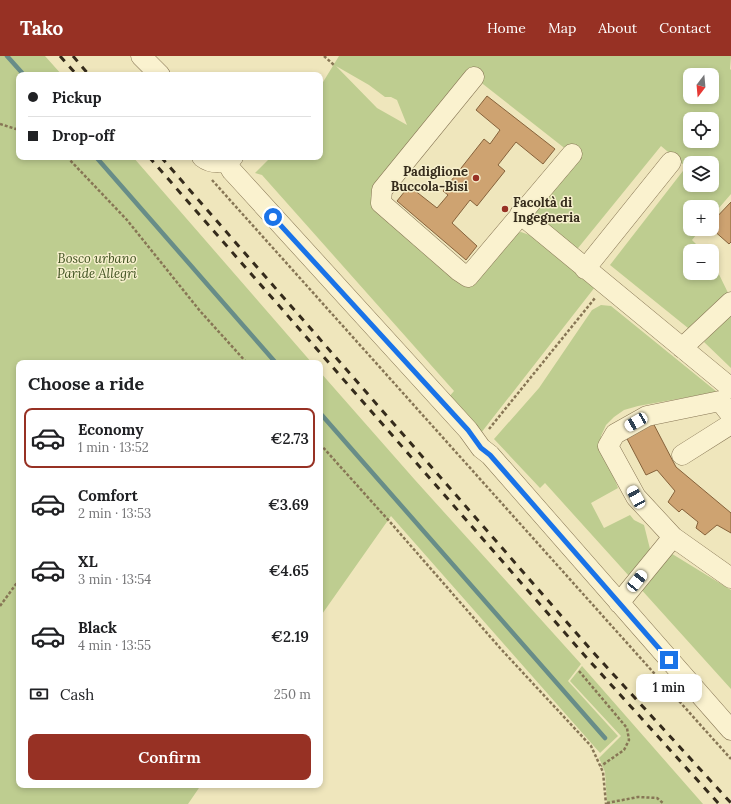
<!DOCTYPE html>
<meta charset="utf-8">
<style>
body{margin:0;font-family:Lora,serif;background:#f6f6f6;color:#202124;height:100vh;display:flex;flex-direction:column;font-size:15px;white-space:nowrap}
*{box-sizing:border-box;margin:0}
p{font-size:13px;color:#757577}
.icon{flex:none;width:22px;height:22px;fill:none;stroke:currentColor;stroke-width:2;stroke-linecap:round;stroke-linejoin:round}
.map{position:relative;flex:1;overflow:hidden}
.drawer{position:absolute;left:16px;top:304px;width:307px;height:428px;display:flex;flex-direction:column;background:#fff;border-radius:8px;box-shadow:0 2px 6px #0003}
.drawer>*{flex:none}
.banner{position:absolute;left:16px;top:16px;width:307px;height:88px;border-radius:8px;box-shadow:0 2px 6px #0003;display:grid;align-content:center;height:88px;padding:0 12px;background:#fff}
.needle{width:26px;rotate:196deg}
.fabs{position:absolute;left:683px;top:12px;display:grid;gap:8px}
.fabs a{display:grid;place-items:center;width:36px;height:36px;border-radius:8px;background:#fff;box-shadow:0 2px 6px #0003;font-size:20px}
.end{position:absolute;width:18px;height:18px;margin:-9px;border:5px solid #1a73e8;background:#fff;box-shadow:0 0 0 2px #fff}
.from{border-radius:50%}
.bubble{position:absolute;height:28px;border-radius:8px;background:#fff;box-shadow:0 2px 6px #0003;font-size:13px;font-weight:600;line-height:28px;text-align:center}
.car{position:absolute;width:12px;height:24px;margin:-12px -6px;border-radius:5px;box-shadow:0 0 3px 1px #0007;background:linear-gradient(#fff 24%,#345 0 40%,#fff 0 76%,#345 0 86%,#fff 0)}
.banner b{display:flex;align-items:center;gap:14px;height:38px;font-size:15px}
.banner b+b{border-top:1px solid #e0e0e0}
.banner i{width:10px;height:10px;background:#202124}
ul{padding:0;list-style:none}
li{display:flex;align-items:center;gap:12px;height:60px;margin:0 8px 6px;padding:0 4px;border:2px solid transparent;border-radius:8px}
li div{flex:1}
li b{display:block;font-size:15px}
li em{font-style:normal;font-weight:600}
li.current{border-color:#973124}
li>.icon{width:36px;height:36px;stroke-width:1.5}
h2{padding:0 12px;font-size:18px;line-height:48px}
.pay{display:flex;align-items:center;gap:10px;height:44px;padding:0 12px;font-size:15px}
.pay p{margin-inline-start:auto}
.primary-button{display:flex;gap:8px;margin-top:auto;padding:8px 12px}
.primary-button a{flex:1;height:46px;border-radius:8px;background:#973124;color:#fff;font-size:16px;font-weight:600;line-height:46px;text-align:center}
header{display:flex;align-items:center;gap:24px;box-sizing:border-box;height:56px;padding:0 20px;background:#973124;color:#fff}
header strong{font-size:19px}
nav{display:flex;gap:22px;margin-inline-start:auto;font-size:14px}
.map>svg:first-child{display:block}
.green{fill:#becd90;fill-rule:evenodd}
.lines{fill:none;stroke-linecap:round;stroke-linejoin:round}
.stream{stroke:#688d88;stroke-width:4.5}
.building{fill:#cea371;stroke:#86623b}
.minor-casing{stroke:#877655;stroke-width:21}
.path{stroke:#877655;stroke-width:2.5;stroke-dasharray:3 2;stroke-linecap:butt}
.minor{stroke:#faf2cf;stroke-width:20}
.rail{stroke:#352b1b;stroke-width:3;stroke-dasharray:7 7;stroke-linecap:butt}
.route{stroke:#1a73e8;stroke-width:5}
.poi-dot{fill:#973124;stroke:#f6efcc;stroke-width:1.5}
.labels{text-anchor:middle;stroke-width:3;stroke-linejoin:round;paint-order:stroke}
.poi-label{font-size:13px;font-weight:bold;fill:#352b1b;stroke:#f6efcc;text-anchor:end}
.park-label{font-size:13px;font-style:italic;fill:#405221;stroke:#f6efcc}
</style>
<header>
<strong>Tako</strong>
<nav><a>Home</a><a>Map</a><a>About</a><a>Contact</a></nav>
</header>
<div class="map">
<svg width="731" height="748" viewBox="0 0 731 748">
<rect width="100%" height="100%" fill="#efe6bc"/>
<path class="green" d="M0 0H45L62 19H19V101H133L312 307H19V729H201L188 748H0Z
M339 0H731L730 13 731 14V138L712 160V151H690V173H701L692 184 703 195H690V217H712V204L731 243V253L688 272 610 209 686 111 661 90 574 197 538 164 535 157 572 98 474 21 375 133 463 226 510 179 521 176 535 181 556 201 567 207 595 231 481 377 448 342 454 335 262 119 255 117 271 101H320V31ZM336 10 369 29 385 41H391L397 44 407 69 377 52ZM690 19H712V41H690ZM690 63H712V85H690ZM690 107H712V129H690Z
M601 249 611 250 717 336 638 350 624 354 614 361 606 369 601 380 602 391 618 432 591 447 604 472 630 459 634 464 644 469 650 493 629 520 545 427 540 432 494 383 539 332 592 254Z
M731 257V312L704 286Z
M320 316 415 424 581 608 568 625 618 680 600 697 391 460 320 561Z
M669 496 731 534V633L639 531Z
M582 610 703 748H607L605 716 599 702 621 680 570 625Z"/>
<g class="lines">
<path class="stream" d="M7 0 24 19
M96 101 276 307
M320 357 605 682"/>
</g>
<path class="building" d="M487 40 555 93 543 108 516 86 498 109 505 115 477 150 470 144 452 167 477 190 466 204 397 145 409 130 437 152 448 139 443 135 484 83 490 88 500 74 476 54Z
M731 146V186L729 188 712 173V166Z
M651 363 676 411 731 457V477L717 469 705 479 696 472 698 466 682 453 679 456 668 446 675 435 657 414 646 419 625 379Z"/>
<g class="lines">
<g class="minor-casing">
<path id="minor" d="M141 0 160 19
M474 21 382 134 381 147 459 215 468 221 572 98
M202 101C211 108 224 108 233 101
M226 105 232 115 243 127 468 374 481 392 490 399 731 674
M520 158 731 332
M585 213 671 106
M682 292 731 246
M731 359 720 345 647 360 615 378 608 390 636 441 673 481 731 522
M682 399 731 368
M619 547 673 481"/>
</g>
<path class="path" d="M324 0 334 9
M0 68 19 74
M67 101 127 164 200 255 247 307
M212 124 731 703
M489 373 595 242
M320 388 390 466 500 592 591 690 603 716 606 748
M0 550 19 524
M579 615 627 672 629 684 624 694 601 710
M607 747 638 741 657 742 664 748"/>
<use href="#minor" class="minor"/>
<path class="rail" d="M60 0 77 19
M73 0 89 19
M149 101 586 601 719 748
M161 101 592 595 731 747"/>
</g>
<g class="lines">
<path class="route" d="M273 161 468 374 481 392 490 399 669 604"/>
</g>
<g class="poi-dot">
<circle cx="476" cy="122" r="4"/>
<circle cx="505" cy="153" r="4"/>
</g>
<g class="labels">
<g class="poi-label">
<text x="468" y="120">Padiglione<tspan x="468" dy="15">Buccola-Bisi</tspan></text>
<text x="513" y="151" text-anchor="start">Facoltà di<tspan x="513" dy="15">Ingegneria</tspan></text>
</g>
<g class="park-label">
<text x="97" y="207">Bosco urbano<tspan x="97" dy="15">Paride Allegri</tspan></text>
</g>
</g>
</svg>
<div class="fabs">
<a><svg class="needle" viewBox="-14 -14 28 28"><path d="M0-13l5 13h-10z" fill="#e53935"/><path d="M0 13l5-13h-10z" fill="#757577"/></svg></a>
<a><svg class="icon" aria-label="locate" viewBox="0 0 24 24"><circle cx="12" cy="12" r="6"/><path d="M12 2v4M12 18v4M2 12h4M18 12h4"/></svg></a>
<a><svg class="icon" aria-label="layers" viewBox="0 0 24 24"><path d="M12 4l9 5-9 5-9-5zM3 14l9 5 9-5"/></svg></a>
<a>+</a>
<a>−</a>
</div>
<i class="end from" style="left:273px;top:161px"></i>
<i class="end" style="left:669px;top:604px"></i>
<div class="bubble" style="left:636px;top:618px;width:66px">1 min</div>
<i class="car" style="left:636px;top:366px;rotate:240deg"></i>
<i class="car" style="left:636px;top:441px;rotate:331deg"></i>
<i class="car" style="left:637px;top:525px;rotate:39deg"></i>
<div class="banner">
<b><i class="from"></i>Pickup</b>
<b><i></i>Drop-off</b>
</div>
<section class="drawer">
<h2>Choose a ride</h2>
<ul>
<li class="current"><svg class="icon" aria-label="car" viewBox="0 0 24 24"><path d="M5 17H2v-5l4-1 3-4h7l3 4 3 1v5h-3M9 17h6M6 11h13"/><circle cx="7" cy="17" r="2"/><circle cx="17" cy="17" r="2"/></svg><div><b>Economy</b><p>1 min · 13:52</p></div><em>€2.73</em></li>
<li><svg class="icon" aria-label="car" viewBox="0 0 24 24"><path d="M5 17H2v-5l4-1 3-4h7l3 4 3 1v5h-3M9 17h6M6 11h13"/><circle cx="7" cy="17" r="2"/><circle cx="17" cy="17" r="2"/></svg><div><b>Comfort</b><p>2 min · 13:53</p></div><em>€3.69</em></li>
<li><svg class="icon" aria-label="car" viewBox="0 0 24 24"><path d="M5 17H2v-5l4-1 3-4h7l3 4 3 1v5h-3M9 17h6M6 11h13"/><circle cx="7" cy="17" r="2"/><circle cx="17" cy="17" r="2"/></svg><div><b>XL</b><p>3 min · 13:54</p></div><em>€4.65</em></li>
<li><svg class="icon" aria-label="car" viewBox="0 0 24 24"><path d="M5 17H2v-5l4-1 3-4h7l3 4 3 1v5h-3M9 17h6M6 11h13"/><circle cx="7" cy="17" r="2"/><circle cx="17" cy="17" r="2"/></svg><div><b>Black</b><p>4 min · 13:55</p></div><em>€2.19</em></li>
</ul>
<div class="pay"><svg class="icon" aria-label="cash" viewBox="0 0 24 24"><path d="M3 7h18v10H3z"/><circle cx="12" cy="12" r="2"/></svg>Cash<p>250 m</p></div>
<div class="primary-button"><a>Confirm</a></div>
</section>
</div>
